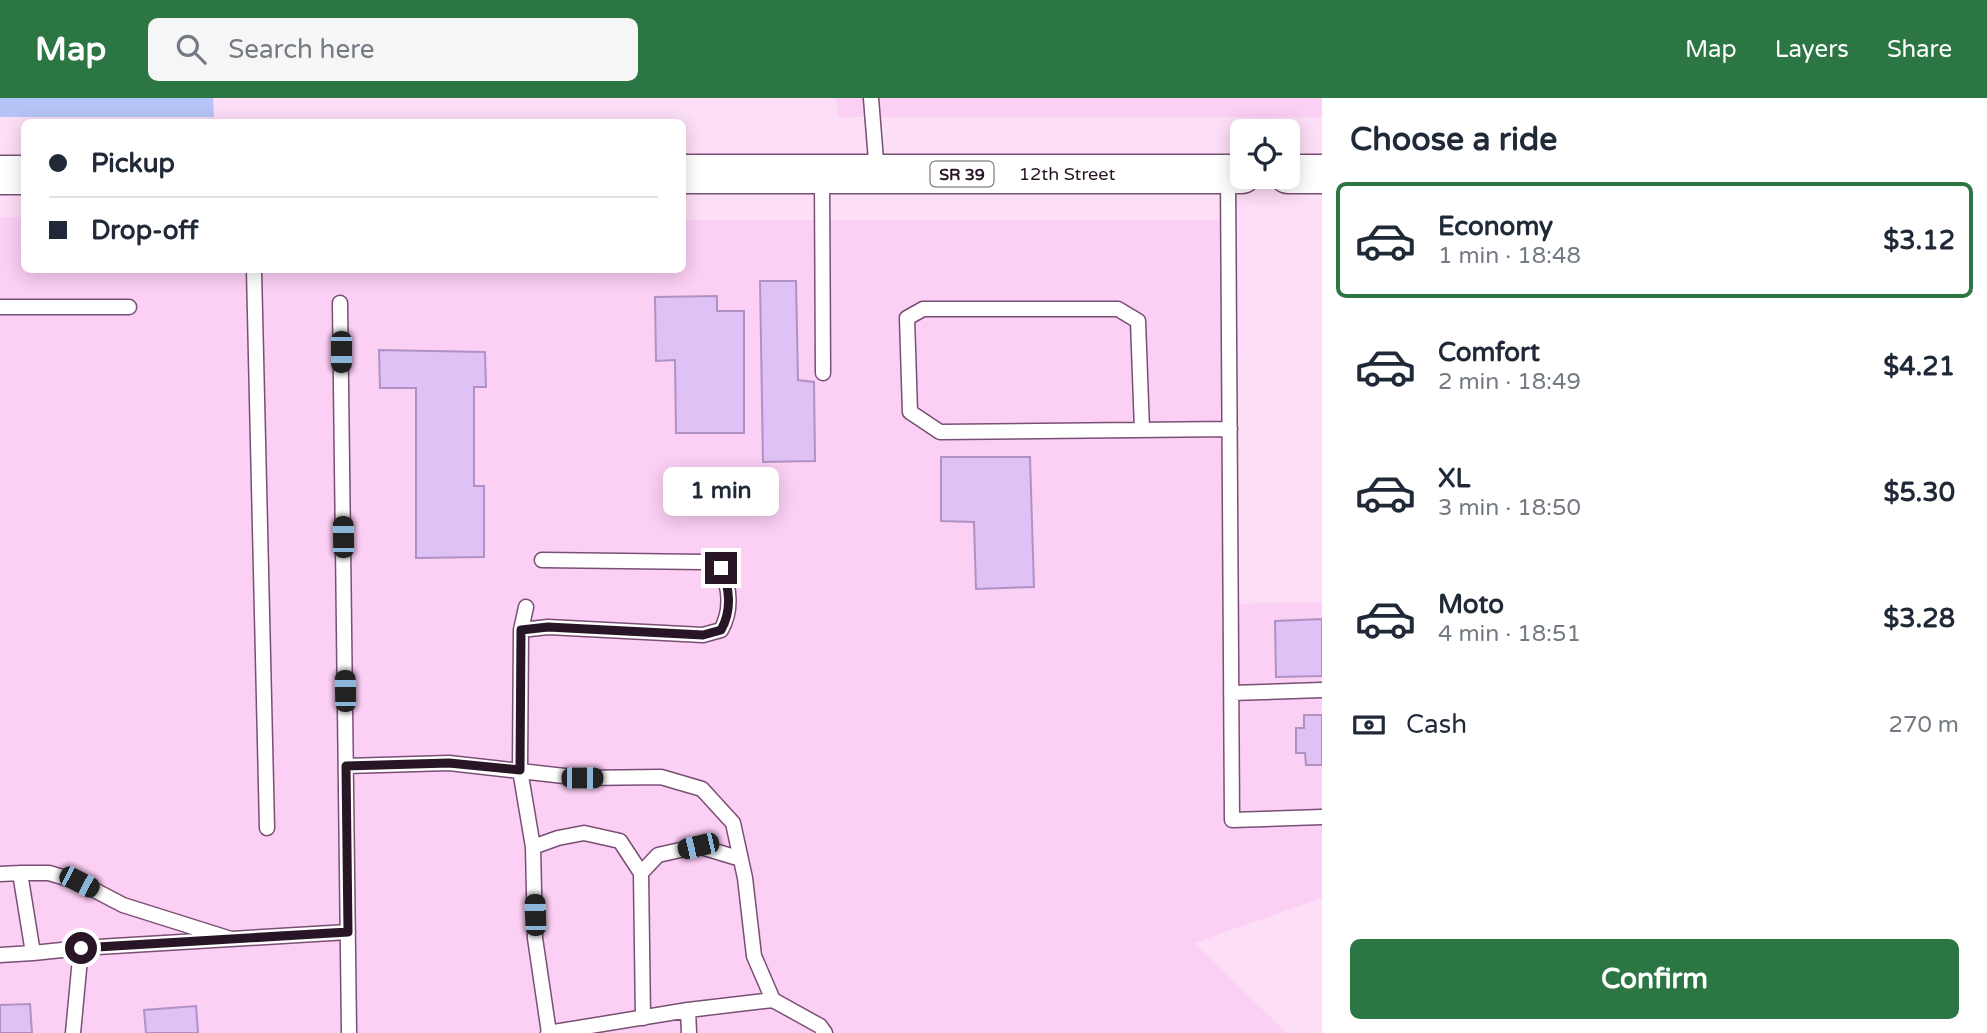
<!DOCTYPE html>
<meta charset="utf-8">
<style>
body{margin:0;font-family:"Varela Round",sans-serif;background:#f6f6f7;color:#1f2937;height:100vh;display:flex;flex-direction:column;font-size:26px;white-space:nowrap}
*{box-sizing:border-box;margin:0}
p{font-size:23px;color:#747a83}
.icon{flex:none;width:38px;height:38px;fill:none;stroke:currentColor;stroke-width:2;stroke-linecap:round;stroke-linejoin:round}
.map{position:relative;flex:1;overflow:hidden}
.side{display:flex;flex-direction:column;background:#fff;width:665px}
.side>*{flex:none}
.guide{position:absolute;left:21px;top:21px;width:665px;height:154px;border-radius:10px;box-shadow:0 4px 18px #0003;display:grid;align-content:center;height:154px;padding:0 28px;background:#fff}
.controls{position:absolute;left:1230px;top:21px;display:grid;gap:14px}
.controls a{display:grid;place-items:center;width:70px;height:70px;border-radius:10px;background:#fff;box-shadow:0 4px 18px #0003;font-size:35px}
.end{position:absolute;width:32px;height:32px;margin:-16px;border:9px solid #281626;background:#fff;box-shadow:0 0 0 4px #fff}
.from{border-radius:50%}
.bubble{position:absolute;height:49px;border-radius:10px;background:#fff;box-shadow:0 4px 18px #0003;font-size:23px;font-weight:700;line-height:49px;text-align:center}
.car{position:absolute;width:21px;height:42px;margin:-21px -10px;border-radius:9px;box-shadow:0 0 5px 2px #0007;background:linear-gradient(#222 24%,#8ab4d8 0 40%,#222 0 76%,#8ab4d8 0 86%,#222 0)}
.guide b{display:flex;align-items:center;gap:24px;height:66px;font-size:26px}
.guide b+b{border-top:2px solid #e0e1e3}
.guide i{width:18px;height:18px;background:#1f2937}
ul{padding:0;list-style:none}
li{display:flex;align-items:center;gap:21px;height:116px;margin:0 14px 10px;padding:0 14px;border:4px solid transparent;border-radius:10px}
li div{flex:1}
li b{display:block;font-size:26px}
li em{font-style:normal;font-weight:700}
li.active{border-color:#2c7644}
li>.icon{width:63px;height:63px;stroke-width:1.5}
h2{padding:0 28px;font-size:32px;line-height:84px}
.pay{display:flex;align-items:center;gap:18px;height:77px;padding:0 28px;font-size:26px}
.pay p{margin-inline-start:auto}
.action{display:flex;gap:14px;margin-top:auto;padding:14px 28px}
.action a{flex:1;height:80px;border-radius:10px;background:#2c7644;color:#fff;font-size:28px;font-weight:700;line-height:80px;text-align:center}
header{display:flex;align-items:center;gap:42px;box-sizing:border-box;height:98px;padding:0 35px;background:#2c7644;color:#fff}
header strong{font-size:33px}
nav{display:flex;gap:38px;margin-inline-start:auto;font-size:24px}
.search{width:490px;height:63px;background:#f6f6f7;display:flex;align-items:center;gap:18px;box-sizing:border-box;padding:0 24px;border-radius:10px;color:#747a83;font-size:26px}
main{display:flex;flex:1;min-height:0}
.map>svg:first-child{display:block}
.built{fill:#fccff5}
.green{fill:#b4c4f6}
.building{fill:#dfc1f5;stroke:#af92c3;stroke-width:2}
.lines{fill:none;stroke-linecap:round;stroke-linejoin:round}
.service-casing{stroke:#794f74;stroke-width:17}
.primary-casing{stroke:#794f74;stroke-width:41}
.service{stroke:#fff;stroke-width:14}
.primary{stroke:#fff;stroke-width:38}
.route{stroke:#281626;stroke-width:9}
.labels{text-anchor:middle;stroke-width:5;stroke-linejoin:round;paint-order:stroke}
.shield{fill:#fff;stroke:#685c67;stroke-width:2}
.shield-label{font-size:16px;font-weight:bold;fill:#281626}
.street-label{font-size:18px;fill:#281626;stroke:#fff}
</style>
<header>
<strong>Map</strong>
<div class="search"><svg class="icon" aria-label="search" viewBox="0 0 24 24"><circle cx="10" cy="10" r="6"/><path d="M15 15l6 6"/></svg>Search here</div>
<nav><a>Map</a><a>Layers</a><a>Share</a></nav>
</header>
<main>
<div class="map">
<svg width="1322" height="935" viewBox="0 0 1322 935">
<rect width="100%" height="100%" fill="#fcdef7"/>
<path class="built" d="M836 0H1322V19H838Z
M0 119H24V172H682L683 122H1222L1226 506 1322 504V800L1194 845 1287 935H0Z"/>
<path class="green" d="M0 0H213L214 19H0Z"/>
<path class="building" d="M760 183H796L798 282 814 284 815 363 763 364Z
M717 198V213H744V335H676L675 262 656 263 655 199Z
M379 252 485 254 486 289H474V388H484V459L416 460V290H380Z
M941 359H1030L1034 489 976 491 974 424 941 423Z
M1322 521V578L1276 579 1275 523Z
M1304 617H1322V667H1306L1305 655H1296V630H1304Z
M30 906 32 935H0V907Z
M196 908 198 935H146L144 912Z"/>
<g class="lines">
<g class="service-casing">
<path id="service" d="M871 0 877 75
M1228 77 1232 722 1322 719
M822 78 823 275
M254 172 267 730
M340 205 349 935
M0 209H129
M1142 332 1138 223 1118 211H923L907 220 910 314 940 334 1230 331
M526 509 521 532 520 672 533 749 535 840 549 935
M521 532 548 529 703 537 721 532C732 513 730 490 721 470L704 464 542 462
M1231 595 1322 592
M346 668 449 665 582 680 661 679 702 691 733 725 745 780 754 858 773 902
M533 749 558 740 584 735 620 743 641 775 643 920
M641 775 658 757 698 748 741 761
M0 776 20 775
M81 850 33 855 20 775H49L79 784 123 807 231 841
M0 857 33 855
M688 912 689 935
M73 935 81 850 348 834
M548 935 688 912 773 902 820 928 825 935"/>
</g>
<g class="primary-casing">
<g id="primary">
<path id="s1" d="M682 76H1242"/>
<path d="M1288 76H1322"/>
<path d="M0 77H24"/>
</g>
</g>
<use href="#service" class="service"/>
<use href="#primary" class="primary"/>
</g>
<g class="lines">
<path class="route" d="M81 850 348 834 346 668 449 665 520 672 521 532 548 529 703 537 721 532C732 513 730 490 721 470"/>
</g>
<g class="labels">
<rect class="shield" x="930.5" y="63.5" width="63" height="25" rx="5"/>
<g class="shield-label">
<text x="962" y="82">SR 39</text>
</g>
<g class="street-label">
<text dy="6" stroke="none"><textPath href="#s1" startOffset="385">12th Street</textPath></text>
</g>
</g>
</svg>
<div class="controls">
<a><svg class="icon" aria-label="locate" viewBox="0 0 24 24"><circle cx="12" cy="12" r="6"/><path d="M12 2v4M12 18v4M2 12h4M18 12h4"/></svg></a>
</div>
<i class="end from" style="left:81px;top:850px"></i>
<i class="end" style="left:721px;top:470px"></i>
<div class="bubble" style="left:663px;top:369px;width:116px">1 min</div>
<i class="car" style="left:341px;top:254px;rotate:180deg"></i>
<i class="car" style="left:343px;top:439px;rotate:359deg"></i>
<i class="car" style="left:345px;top:593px;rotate:359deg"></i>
<i class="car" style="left:582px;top:680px;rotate:90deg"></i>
<i class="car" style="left:698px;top:748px;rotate:257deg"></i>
<i class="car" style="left:79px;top:784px;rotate:117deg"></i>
<i class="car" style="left:535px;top:817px;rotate:358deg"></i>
<div class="guide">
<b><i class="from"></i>Pickup</b>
<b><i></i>Drop-off</b>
</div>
</div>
<section class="side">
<h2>Choose a ride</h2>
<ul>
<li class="active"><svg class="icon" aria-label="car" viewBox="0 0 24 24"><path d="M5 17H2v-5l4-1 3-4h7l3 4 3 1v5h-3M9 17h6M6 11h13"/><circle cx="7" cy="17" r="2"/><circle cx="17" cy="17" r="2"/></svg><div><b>Economy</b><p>1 min · 18:48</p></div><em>$3.12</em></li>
<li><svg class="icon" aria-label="car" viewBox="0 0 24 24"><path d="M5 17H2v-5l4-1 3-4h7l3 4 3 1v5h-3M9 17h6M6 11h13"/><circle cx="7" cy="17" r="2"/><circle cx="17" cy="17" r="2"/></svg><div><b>Comfort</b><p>2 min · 18:49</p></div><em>$4.21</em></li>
<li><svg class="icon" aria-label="car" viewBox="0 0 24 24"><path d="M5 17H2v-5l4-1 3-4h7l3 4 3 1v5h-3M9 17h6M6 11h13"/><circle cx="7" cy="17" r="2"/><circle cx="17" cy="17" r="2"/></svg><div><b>XL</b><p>3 min · 18:50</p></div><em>$5.30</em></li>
<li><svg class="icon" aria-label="car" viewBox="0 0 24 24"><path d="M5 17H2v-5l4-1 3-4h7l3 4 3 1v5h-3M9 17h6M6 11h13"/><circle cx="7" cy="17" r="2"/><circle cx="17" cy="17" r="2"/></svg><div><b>Moto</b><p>4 min · 18:51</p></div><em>$3.28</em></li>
</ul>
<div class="pay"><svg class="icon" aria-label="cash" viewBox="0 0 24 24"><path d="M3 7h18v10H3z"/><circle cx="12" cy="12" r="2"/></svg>Cash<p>270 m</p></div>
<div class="action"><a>Confirm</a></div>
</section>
</main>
